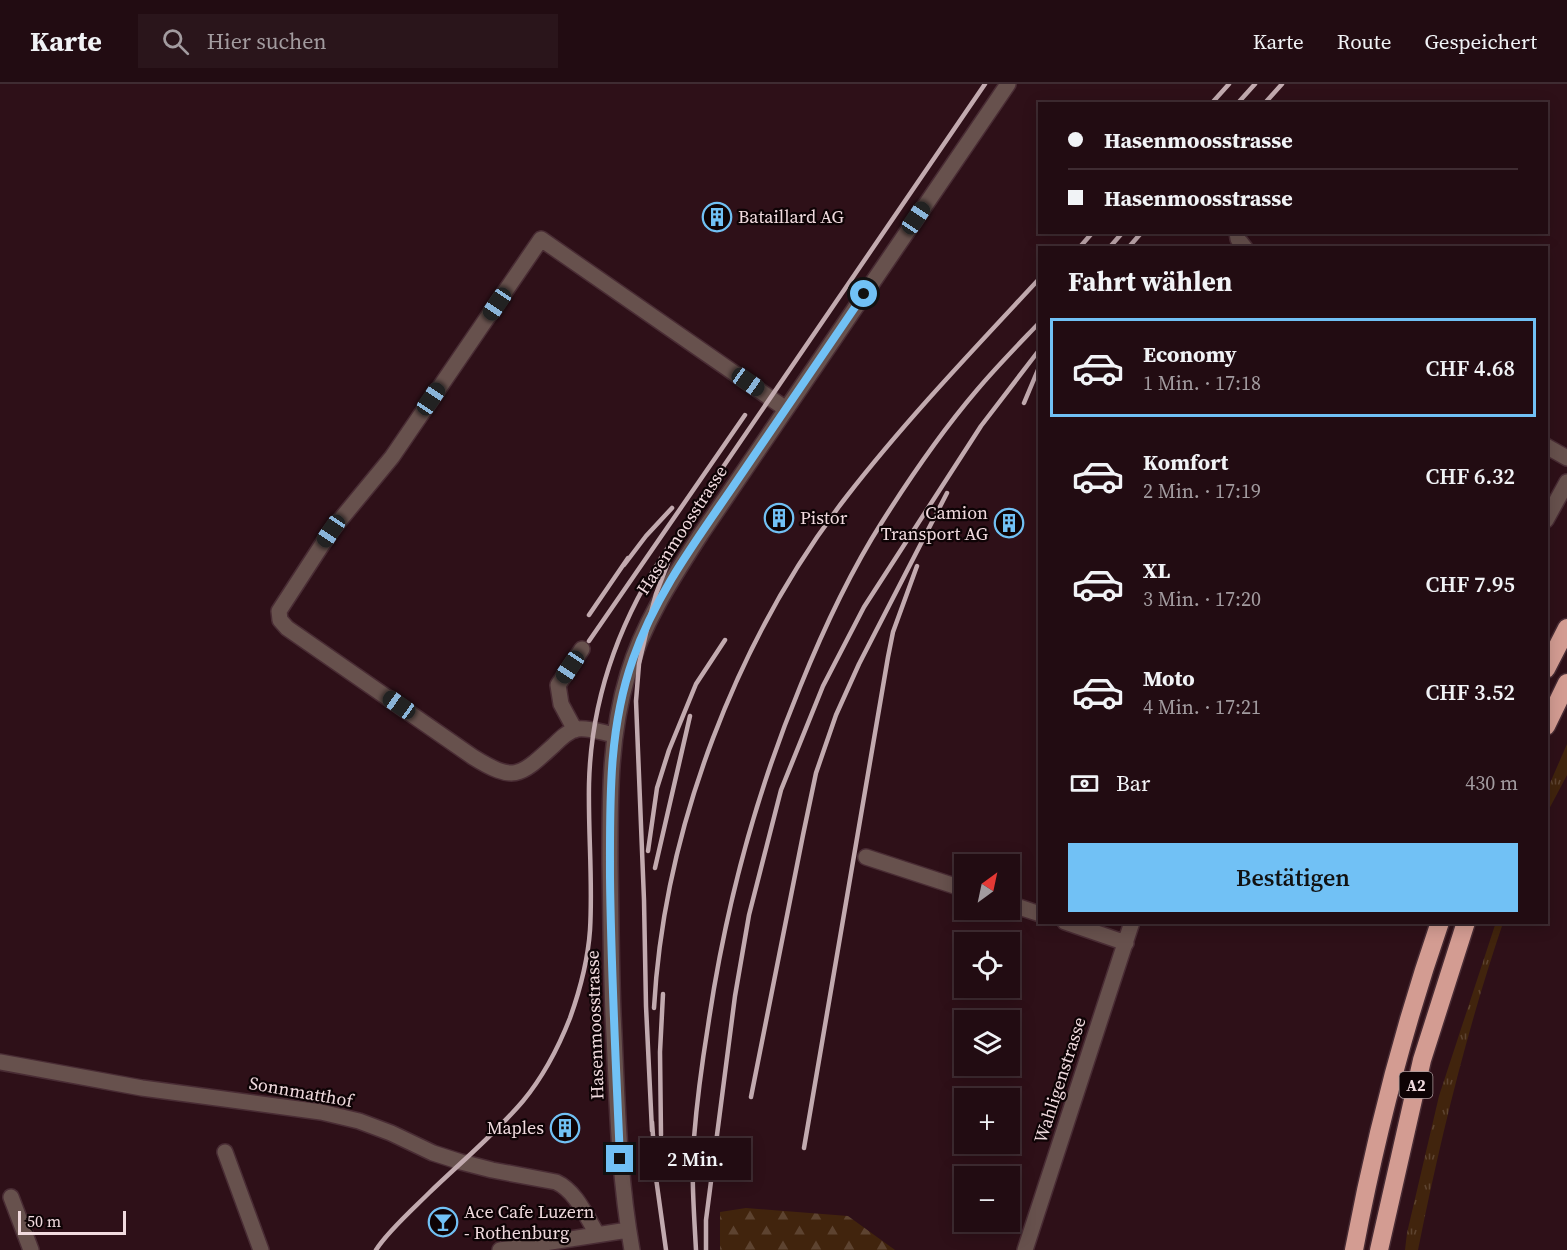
<!DOCTYPE html>
<html lang="de">
<meta charset="utf-8">
<style>
body{margin:0;font-family:"Source Serif 4",serif;background:#2a151b;color:#f1f3f6;height:100vh;display:flex;flex-direction:column;font-size:22px;white-space:nowrap}
*{box-sizing:border-box;margin:0}
p{font-size:20px;color:#a29b9f}
.icon{flex:none;width:33px;height:33px;fill:none;stroke:currentColor;stroke-width:2;stroke-linecap:round;stroke-linejoin:round}
.map{position:relative;flex:1;overflow:hidden}
.panel{position:absolute;left:1038px;top:162px;width:510px;height:678px;display:flex;flex-direction:column;background:#220c12;border-radius:0px;box-shadow:0 3px 15px #0003,0 0 0 2px #3f2c32}
.panel>*{flex:none}
.hud{position:absolute;left:1038px;top:18px;width:510px;height:132px;border-radius:0px;box-shadow:0 3px 15px #0003,0 0 0 2px #3f2c32;display:grid;align-content:center;height:132px;padding:0 30px;background:#220c12}
.needle{width:39px;rotate:33deg}
.buttons{position:absolute;left:954px;top:770px;display:grid;gap:12px}
.buttons a{display:grid;place-items:center;width:66px;height:66px;border-radius:0px;background:#220c12;box-shadow:0 3px 15px #0003,0 0 0 2px #3f2c32;font-size:30px}
.scale{position:absolute;left:18px;bottom:15px;width:108px;box-sizing:border-box;padding-left:6px;border:3px solid #f0dade;border-top:0;font-size:16px;line-height:21px;white-space:nowrap;color:#f0dade;-webkit-text-stroke:4px #0e0305;paint-order:stroke}
.end{position:absolute;width:27px;height:27px;margin:-14px;border:8px solid #71c1f5;background:#111;box-shadow:0 0 0 3px #111}
.from{border-radius:50%}
.bubble{position:absolute;height:42px;border-radius:0px;background:#220c12;box-shadow:0 3px 15px #0003,0 0 0 2px #3f2c32;font-size:20px;font-weight:600;line-height:42px;text-align:center}
.car{position:absolute;width:18px;height:36px;margin:-18px -9px;border-radius:8px;box-shadow:0 0 4px 2px #0007;background:linear-gradient(#222 24%,#8ab4d8 0 40%,#222 0 76%,#8ab4d8 0 86%,#222 0)}
.hud b{display:flex;align-items:center;gap:21px;height:57px;font-size:22px}
.hud b+b{border-top:2px solid #3f2c32}
.hud i{width:15px;height:15px;background:#f1f3f6}
ul{padding:0;list-style:none}
li{display:flex;align-items:center;gap:18px;height:99px;margin:0 12px 9px;padding:0 18px;border:3px solid transparent;border-radius:0px}
li div{flex:1}
li b{display:block;font-size:22px}
li em{font-style:normal;font-weight:600}
li.selected{border-color:#71c1f5}
li>.icon{width:54px;height:54px;stroke-width:1.5}
h2{padding:0 30px;font-size:27px;line-height:72px}
.pay{display:flex;align-items:center;gap:15px;height:66px;padding:0 30px;font-size:22px}
.pay p{margin-inline-start:auto}
.button{display:flex;gap:12px;margin-top:auto;padding:12px 30px}
.button a{flex:1;height:69px;border-radius:0px;background:#71c1f5;color:#111;font-size:24px;font-weight:600;line-height:69px;text-align:center}
header{display:flex;align-items:center;gap:36px;box-sizing:border-box;height:84px;padding:0 30px;background:#220c12;border-bottom:2px solid #3f2c32}
header strong{font-size:28px}
nav{display:flex;gap:33px;margin-inline-start:auto;font-size:21px}
.search{width:420px;height:54px;background:#2a151b;display:flex;align-items:center;gap:15px;box-sizing:border-box;padding:0 21px;border-radius:0px;color:#a29b9f;font-size:22px}
.map>svg:first-child{display:block}
.grass{fill:url(#grass-tufts)}
.forest{fill:url(#forest-firs)}
.lines{fill:none;stroke-linecap:round;stroke-linejoin:round}
.minor-casing{stroke:#492c34;stroke-width:18}
.highway-casing{stroke:#492c34;stroke-width:21}
.minor{stroke:#67514d;stroke-width:15}
.highway{stroke:#d39c92;stroke-width:18}
.rail{stroke:#c2aaaf;stroke-width:4.5}
.route{stroke:#71c1f5;stroke-width:8}
.labels{text-anchor:middle;stroke-width:4.5;stroke-linejoin:round;paint-order:stroke}
.shield{fill:#0e0305;stroke:#ac9a9d;stroke-width:1.5}
.shield-label{font-size:16px;font-weight:bold;fill:#f0dade}
.poi-label{font-size:18px;fill:#f0dade;stroke:#0e0305;text-anchor:start}
.street-label{font-size:18px;fill:#f0dade;stroke:#0e0305}
</style>
<header>
<strong>Karte</strong>
<div class="search"><svg class="icon" aria-label="search" viewBox="0 0 24 24"><circle cx="10" cy="10" r="6"/><path d="M15 15l6 6"/></svg>Hier suchen</div>
<nav><a>Karte</a><a>Route</a><a>Gespeichert</a></nav>
</header>
<div class="map">
<svg width="1567" height="1166" viewBox="0 0 1567 1166">
<defs>
<pattern id="grass-tufts" width="24" height="20" patternUnits="userSpaceOnUse" patternTransform="scale(1.5)"><rect width="24" height="20" fill="#41240d"/><path d="M3 7l-1-3M5 7V3M7 7l1-3M15 17l-1-3M17 17v-4M19 17l1-3" fill="none" stroke="#5d4330"/></pattern>
<pattern id="forest-firs" width="22" height="20" patternUnits="userSpaceOnUse" patternTransform="scale(1.5)"><rect width="22" height="20" fill="#41240d"/><path d="M5 1l3.5 6h-7zM16 11l3.5 6h-7z" fill="#5d4330"/></pattern>
</defs>
<rect width="100%" height="100%" fill="#2e1018"/>
<path class="grass" d="M1567 660V691L1547 729V706Z
M1496 838 1503 839C1467 945 1440 1056 1418 1166H1405L1407 1149 1439 1012Z"/>
<path class="forest" d="M746 1124 848 1132 895 1166H720V1128Z"/>
<g class="lines">
<g class="minor-casing">
<path id="minor" d="M1237 148 1238 155 1245 164
M1546 362 1567 374
M1546 436 1567 398
M575 646 561 620 558 601 582 565
M615 651C603 649 589 643 577 645 568 647 560 655 554 661 520 692 515 699 473 673L287 544 280 536 279 527 331 447 392 373 541 155 786 325
M866 773 964 805
M1010 820 1040 830
M1065 838 1126 859
M0 978 142 1004 321 1028 359 1037 391 1049 433 1069 461 1078 492 1086 556 1098C576 1107 586 1132 597 1150
M225 1068 261 1166
M11 1113 31 1166
M500 1166 628 1146
M632 1166C618 1088 617 1009 613 930 611 880 611 830 610 780 610 716 609 652 628 590 643 539 672 495 701 450L1008 0
M1025 1166 1132 838"/>
</g>
<g class="highway-casing">
<path id="highway" d="M1546 585 1567 544
M1546 642 1567 599
M1354 1166C1375 1055 1403 945 1440 838
M1379 1166 1422 976 1466 838"/>
</g>
<use href="#minor" class="minor"/>
<use href="#highway" class="highway"/>
<path class="rail" d="M1211 20 1229 0
M1237 20 1255 0
M1264 20 1282 0
M1079 164 1093 148
M1109 164 1123 148
M1128 164 1142 148
M1024 319 1040 281
M624 481 646 452 672 424
M589 531 628 474
M589 557 745 331
M648 767 657 704 669 666 696 600 725 556
M655 784 690 632
M654 924C664 745 737 554 847 412 906 336 974 265 1040 194
M751 1013 803 751 816 689 836 631 859 580 947 409
M652 1038 656 1094 666 1166
M652 1047 646 922 644 816 636 617 639 580 649 536 656 510 671 471 690 433 708 405 985 0
M661 1051 660 968 663 910
M804 1064 888 573 893 548 917 482
M376 1166C387 1148 413 1125 429 1109 460 1079 495 1050 523 1017 542 994 559 962 570 934 580 906 588 875 590 846 593 797 588 749 589 700 591 614 621 533 669 462
M696 1166C694 1129 691 1091 694 1054 697 1016 702 979 708 942 725 826 755 712 800 603 823 546 849 490 882 438 911 392 942 347 977 306 997 282 1019 260 1040 238
M706 1166V1136L735 912 749 831 781 706 823 602 864 523 981 342 1040 265"/>
</g>
<g class="lines">
<path class="route" d="M620 1075C616 981 611 887 610 793 610 719 608 645 633 575 655 512 695 458 732 404 776 339 820 275 864 210"/>
</g>
<defs>
<g id="building-ring" transform="scale(1.5)"><circle r="9.5" fill="#0e0305" stroke="#71c1f5" stroke-width="1.5"/><path d="M-4-6H4V6H1V3H-1V6H-4ZM-2.5-4.3h1.7v1.8h-1.7ZM.8-4.3h1.7v1.8H.8ZM-2.5-1h1.7V.8h-1.7ZM.8-1h1.7V.8H.8Z" fill="#71c1f5"/></g>
<g id="bar-ring" transform="scale(1.5)"><circle r="9.5" fill="#0e0305" stroke="#71c1f5" stroke-width="1.5"/><path d="M-6-5H6L.8 .8V4.5H3.5V6h-7V4.5H-.8V.8Z" fill="#71c1f5"/></g>
</defs>
<g fill-rule="evenodd">
<use href="#building-ring" x="717" y="133"/>
<use href="#building-ring" x="779" y="434"/>
<use href="#building-ring" x="1009" y="439"/>
<use href="#building-ring" x="565" y="1044"/>
<use href="#bar-ring" x="443" y="1138"/>
</g>
<g class="labels">
<rect class="shield" x="1399.5" y="988" width="33" height="26" rx="4.5"/>
<g class="shield-label">
<text x="1416" y="1007">A2</text>
</g>
<g class="poi-label">
<text x="738" y="139">Bataillard AG</text>
<text x="988" y="435" text-anchor="end">Camion<tspan x="988" dy="21">Transport AG</tspan></text>
<text x="800" y="440">Pistor</text>
<text x="544" y="1050" text-anchor="end">Maples</text>
<text x="464" y="1134">Ace Cafe Luzern<tspan x="464" dy="21">- Rothenburg</tspan></text>
</g>
<g class="street-label">
<text transform="translate(682 446) rotate(-57)" y="6">Hasenmoosstrasse</text>
<text transform="translate(595 941) rotate(-92)" y="6">Hasenmoosstrasse</text>
<text transform="translate(1060 996) rotate(-72)" y="6">Wahligenstrasse</text>
<text transform="translate(301 1008) rotate(10)" y="6">Sonnmatthof</text>
</g>
</g>
</svg>
<div class="buttons">
<a><svg class="needle" viewBox="-14 -14 28 28"><path d="M0-13l5 13h-10z" fill="#e53935"/><path d="M0 13l5-13h-10z" fill="#a29b9f"/></svg></a>
<a><svg class="icon" aria-label="locate" viewBox="0 0 24 24"><circle cx="12" cy="12" r="6"/><path d="M12 2v4M12 18v4M2 12h4M18 12h4"/></svg></a>
<a><svg class="icon" aria-label="layers" viewBox="0 0 24 24"><path d="M12 4l9 5-9 5-9-5zM3 14l9 5 9-5"/></svg></a>
<a>+</a>
<a>−</a>
</div>
<div class="scale">50 m</div>
<i class="end from" style="left:864px;top:210px"></i>
<i class="end" style="left:620px;top:1075px"></i>
<div class="bubble" style="left:640px;top:1054px;width:111px">2 Min.</div>
<i class="car" style="left:916px;top:134px;rotate:34deg"></i>
<i class="car" style="left:497px;top:220px;rotate:214deg"></i>
<i class="car" style="left:748px;top:298px;rotate:125deg"></i>
<i class="car" style="left:431px;top:315px;rotate:34deg"></i>
<i class="car" style="left:331px;top:447px;rotate:214deg"></i>
<i class="car" style="left:570px;top:583px;rotate:214deg"></i>
<i class="car" style="left:399px;top:621px;rotate:305deg"></i>
<div class="hud">
<b><i class="from"></i>Hasenmoosstrasse</b>
<b><i></i>Hasenmoosstrasse</b>
</div>
<section class="panel">
<h2>Fahrt wählen</h2>
<ul>
<li class="selected"><svg class="icon" aria-label="car" viewBox="0 0 24 24"><path d="M5 17H2v-5l4-1 3-4h7l3 4 3 1v5h-3M9 17h6M6 11h13"/><circle cx="7" cy="17" r="2"/><circle cx="17" cy="17" r="2"/></svg><div><b>Economy</b><p>1 Min. · 17:18</p></div><em>CHF 4.68</em></li>
<li><svg class="icon" aria-label="car" viewBox="0 0 24 24"><path d="M5 17H2v-5l4-1 3-4h7l3 4 3 1v5h-3M9 17h6M6 11h13"/><circle cx="7" cy="17" r="2"/><circle cx="17" cy="17" r="2"/></svg><div><b>Komfort</b><p>2 Min. · 17:19</p></div><em>CHF 6.32</em></li>
<li><svg class="icon" aria-label="car" viewBox="0 0 24 24"><path d="M5 17H2v-5l4-1 3-4h7l3 4 3 1v5h-3M9 17h6M6 11h13"/><circle cx="7" cy="17" r="2"/><circle cx="17" cy="17" r="2"/></svg><div><b>XL</b><p>3 Min. · 17:20</p></div><em>CHF 7.95</em></li>
<li><svg class="icon" aria-label="car" viewBox="0 0 24 24"><path d="M5 17H2v-5l4-1 3-4h7l3 4 3 1v5h-3M9 17h6M6 11h13"/><circle cx="7" cy="17" r="2"/><circle cx="17" cy="17" r="2"/></svg><div><b>Moto</b><p>4 Min. · 17:21</p></div><em>CHF 3.52</em></li>
</ul>
<div class="pay"><svg class="icon" aria-label="cash" viewBox="0 0 24 24"><path d="M3 7h18v10H3z"/><circle cx="12" cy="12" r="2"/></svg>Bar<p>430 m</p></div>
<div class="button"><a>Bestätigen</a></div>
</section>
</div>
